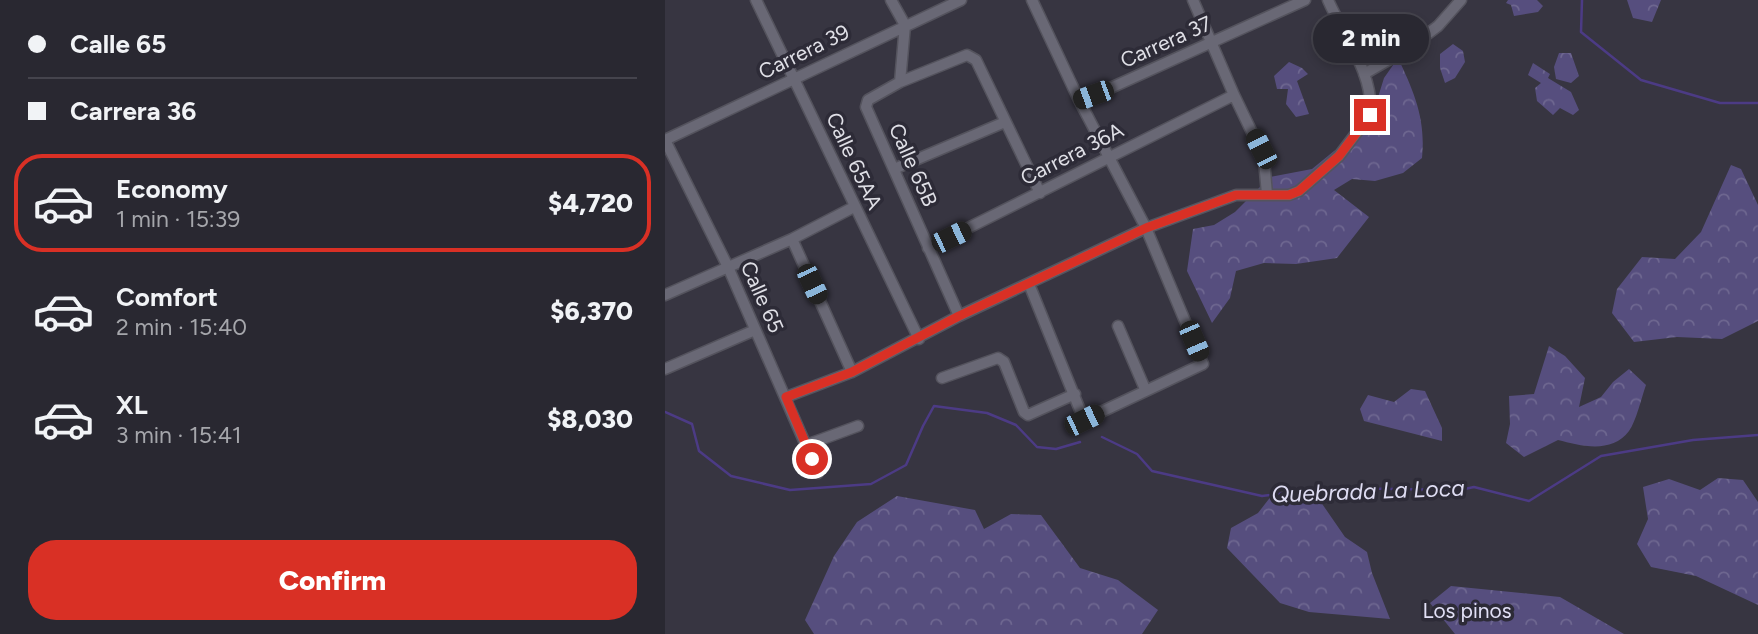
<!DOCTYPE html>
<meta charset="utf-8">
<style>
body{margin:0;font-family:Figtree,sans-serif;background:#35343d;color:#f1f3f6;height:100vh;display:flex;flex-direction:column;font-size:26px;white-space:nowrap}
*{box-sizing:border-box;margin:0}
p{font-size:23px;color:#a5a6ab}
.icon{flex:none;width:38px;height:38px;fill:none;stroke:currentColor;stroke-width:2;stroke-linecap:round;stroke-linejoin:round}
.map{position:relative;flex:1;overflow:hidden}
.sheet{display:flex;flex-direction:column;background:#292831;width:665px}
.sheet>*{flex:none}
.top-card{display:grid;align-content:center;height:154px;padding:0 28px;background:#292831}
.end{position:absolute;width:32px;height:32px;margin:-16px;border:9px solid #d93025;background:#fff;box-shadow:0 0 0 4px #fff}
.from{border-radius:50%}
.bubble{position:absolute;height:49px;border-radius:24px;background:#292831;box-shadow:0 4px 10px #0003,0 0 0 2px #45444d;font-size:23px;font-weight:800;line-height:49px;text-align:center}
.car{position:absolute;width:21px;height:42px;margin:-21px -10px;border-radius:9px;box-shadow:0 0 5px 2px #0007;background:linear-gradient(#222 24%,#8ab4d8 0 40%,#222 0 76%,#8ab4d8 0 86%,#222 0)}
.top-card b{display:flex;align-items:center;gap:24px;height:66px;font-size:26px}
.top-card b+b{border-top:2px solid #45444d}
.top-card i{width:18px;height:18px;background:#f1f3f6}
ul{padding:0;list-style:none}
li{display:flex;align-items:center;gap:21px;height:98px;margin:0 14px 10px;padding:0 14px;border:4px solid transparent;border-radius:28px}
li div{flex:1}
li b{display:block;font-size:26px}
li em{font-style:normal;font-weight:800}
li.on{border-color:#d93025}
li>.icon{width:63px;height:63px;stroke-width:1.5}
.primary-button{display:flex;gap:14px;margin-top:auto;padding:14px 28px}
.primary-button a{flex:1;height:80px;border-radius:28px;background:#d93025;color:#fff;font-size:28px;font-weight:800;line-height:80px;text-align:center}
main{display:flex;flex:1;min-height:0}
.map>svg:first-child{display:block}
.forest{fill:url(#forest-crowns)}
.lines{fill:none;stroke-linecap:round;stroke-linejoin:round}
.stream{stroke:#4c3b85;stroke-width:2.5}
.minor-casing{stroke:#54535d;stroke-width:13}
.minor{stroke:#696875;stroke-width:10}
.route{stroke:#d93025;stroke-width:9}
.labels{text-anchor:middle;stroke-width:7;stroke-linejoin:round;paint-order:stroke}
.street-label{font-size:21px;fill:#dfdfe6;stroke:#2d2b37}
.park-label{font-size:21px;fill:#e2e0f6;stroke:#2d2b37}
.water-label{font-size:23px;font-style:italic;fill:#dedcf2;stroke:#2d2b37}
</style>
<main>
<section class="sheet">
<div class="top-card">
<b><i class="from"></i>Calle 65</b>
<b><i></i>Carrera 36</b>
</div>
<ul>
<li class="on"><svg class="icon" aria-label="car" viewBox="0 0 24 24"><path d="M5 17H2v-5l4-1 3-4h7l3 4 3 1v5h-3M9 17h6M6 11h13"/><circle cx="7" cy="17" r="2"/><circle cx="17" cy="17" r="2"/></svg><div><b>Economy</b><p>1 min · 15:39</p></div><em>$4,720</em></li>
<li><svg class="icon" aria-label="car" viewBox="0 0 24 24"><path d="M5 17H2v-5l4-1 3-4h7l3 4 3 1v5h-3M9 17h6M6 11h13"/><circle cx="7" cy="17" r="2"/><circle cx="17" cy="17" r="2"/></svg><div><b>Comfort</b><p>2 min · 15:40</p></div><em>$6,370</em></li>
<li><svg class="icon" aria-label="car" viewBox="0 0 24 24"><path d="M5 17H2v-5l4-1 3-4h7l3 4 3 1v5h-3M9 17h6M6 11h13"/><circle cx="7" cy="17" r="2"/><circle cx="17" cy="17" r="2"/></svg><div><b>XL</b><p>3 min · 15:41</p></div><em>$8,030</em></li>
</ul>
<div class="primary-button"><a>Confirm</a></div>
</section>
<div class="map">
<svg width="1093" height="634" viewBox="0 0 1093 634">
<defs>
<pattern id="forest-crowns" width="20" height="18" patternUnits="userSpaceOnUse" patternTransform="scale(1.75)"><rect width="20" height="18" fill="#564e7e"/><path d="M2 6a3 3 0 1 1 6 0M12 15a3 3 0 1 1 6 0" fill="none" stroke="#6e6790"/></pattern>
</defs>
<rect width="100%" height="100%" fill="#373541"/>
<path class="forest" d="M843 0H872L878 6 873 12 849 16 846 5 841 3Z
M962 0H996L987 22 968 18Z
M788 44 798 51 800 62 790 78 780 83 775 68V54Z
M894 53H906L914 76 906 83 891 79 889 67Z
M733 58C749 92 761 119 757 158L738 173 710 181 687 179 669 190 704 217 672 258 631 264 599 263 571 271 565 298 547 323 522 271 528 229 549 225 570 212 605 177 647 169 669 151 696 135 710 107 719 78Z
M624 62 637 68 643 74 632 81 644 114 631 117 621 104 623 89H612L609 76Z
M868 63 885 74 883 78 906 92 914 110 908 115 895 108 888 115 872 101 870 88 876 83 863 75Z
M1066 165 1076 169 1093 205V321L1057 339 1012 337 969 342 947 313 952 289 977 257 1010 259 1036 232Z
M884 346 900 356 920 378 914 407 936 397 948 382 964 369 981 385C977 396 971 422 964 431 947 454 916 446 893 440L859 457 841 443 845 424 844 396 869 394Z
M746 389 760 391 777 428V441L699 421 695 409 703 395 729 402Z
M1053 478 1078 480 1093 502V605L1031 576 986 567 972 544 983 519 978 487 1004 479 1035 490Z
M607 495H651L680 537 702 552 707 573 725 619 644 612 615 603 562 548 566 528 593 513Z
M232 496 310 510 319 529 346 514 376 515 415 568 453 580 493 610 477 634H149L140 620 169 556 192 522Z
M786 586 895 597 959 634H790L765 603Z"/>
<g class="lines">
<path class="stream" d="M917 0 916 32 976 80 1055 103H1093
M0 412 27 424 34 451 66 476 125 490 206 484 241 465 258 426 269 406 322 413 351 425 372 447 391 449 415 442
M437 437 472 454 487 471 597 496 665 488 795 490 809 487 864 501 936 456 1028 440 1093 435"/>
<g class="minor-casing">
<path id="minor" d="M91 0 254 339
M226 0 240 25 235 82
M528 0 569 95 595 149 599 160 602 194
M699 74 744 48 773 26 796 0
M414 100 441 90 640 0
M0 140 63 267 153 473
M0 140 296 0
M229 169 340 122
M127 239 187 372
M263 248 569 95
M364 284 419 420 538 364 481 228 414 100 367 0
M0 295 127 239 189 207
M294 316 201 107 203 100 235 82 302 55 311 60 375 193
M453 326 480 389
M0 369 90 330
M277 378 333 358 339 362 359 412 363 415 410 394
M121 397 187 372 294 316 481 228 571 195H624L634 191 674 156 705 115C710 75 678 35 663 0
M141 445 193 426"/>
</g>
<use href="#minor" class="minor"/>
</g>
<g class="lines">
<path class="route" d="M147 459 121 397 187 372 294 316 481 228 571 195H624L634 191 674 156 705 115"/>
</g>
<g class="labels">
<g class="street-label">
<text transform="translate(501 42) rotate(-24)" y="7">Carrera 37</text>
<text transform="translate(139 52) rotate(-26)" y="7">Carrera 39</text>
<text transform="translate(407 154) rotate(-27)" y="7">Carrera 36A</text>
<text transform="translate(189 161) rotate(65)" y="7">Calle 65AA</text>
<text transform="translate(248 165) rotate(66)" y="7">Calle 65B</text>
<text transform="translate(97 297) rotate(66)" y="7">Calle 65</text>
</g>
<g class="park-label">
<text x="802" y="618">Los pinos</text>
</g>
<g class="water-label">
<text transform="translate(703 491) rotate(-2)" y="8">Quebrada La Loca</text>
</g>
</g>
</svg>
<i class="end from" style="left:147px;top:459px"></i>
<i class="end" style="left:705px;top:115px"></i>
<div class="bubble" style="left:648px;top:14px;width:116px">2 min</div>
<i class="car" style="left:428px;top:95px;rotate:250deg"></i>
<i class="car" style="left:596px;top:149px;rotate:333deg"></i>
<i class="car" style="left:286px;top:237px;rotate:64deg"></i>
<i class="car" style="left:147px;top:284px;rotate:155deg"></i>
<i class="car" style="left:529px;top:341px;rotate:157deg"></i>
<i class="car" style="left:419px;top:420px;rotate:64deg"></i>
</div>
</main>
